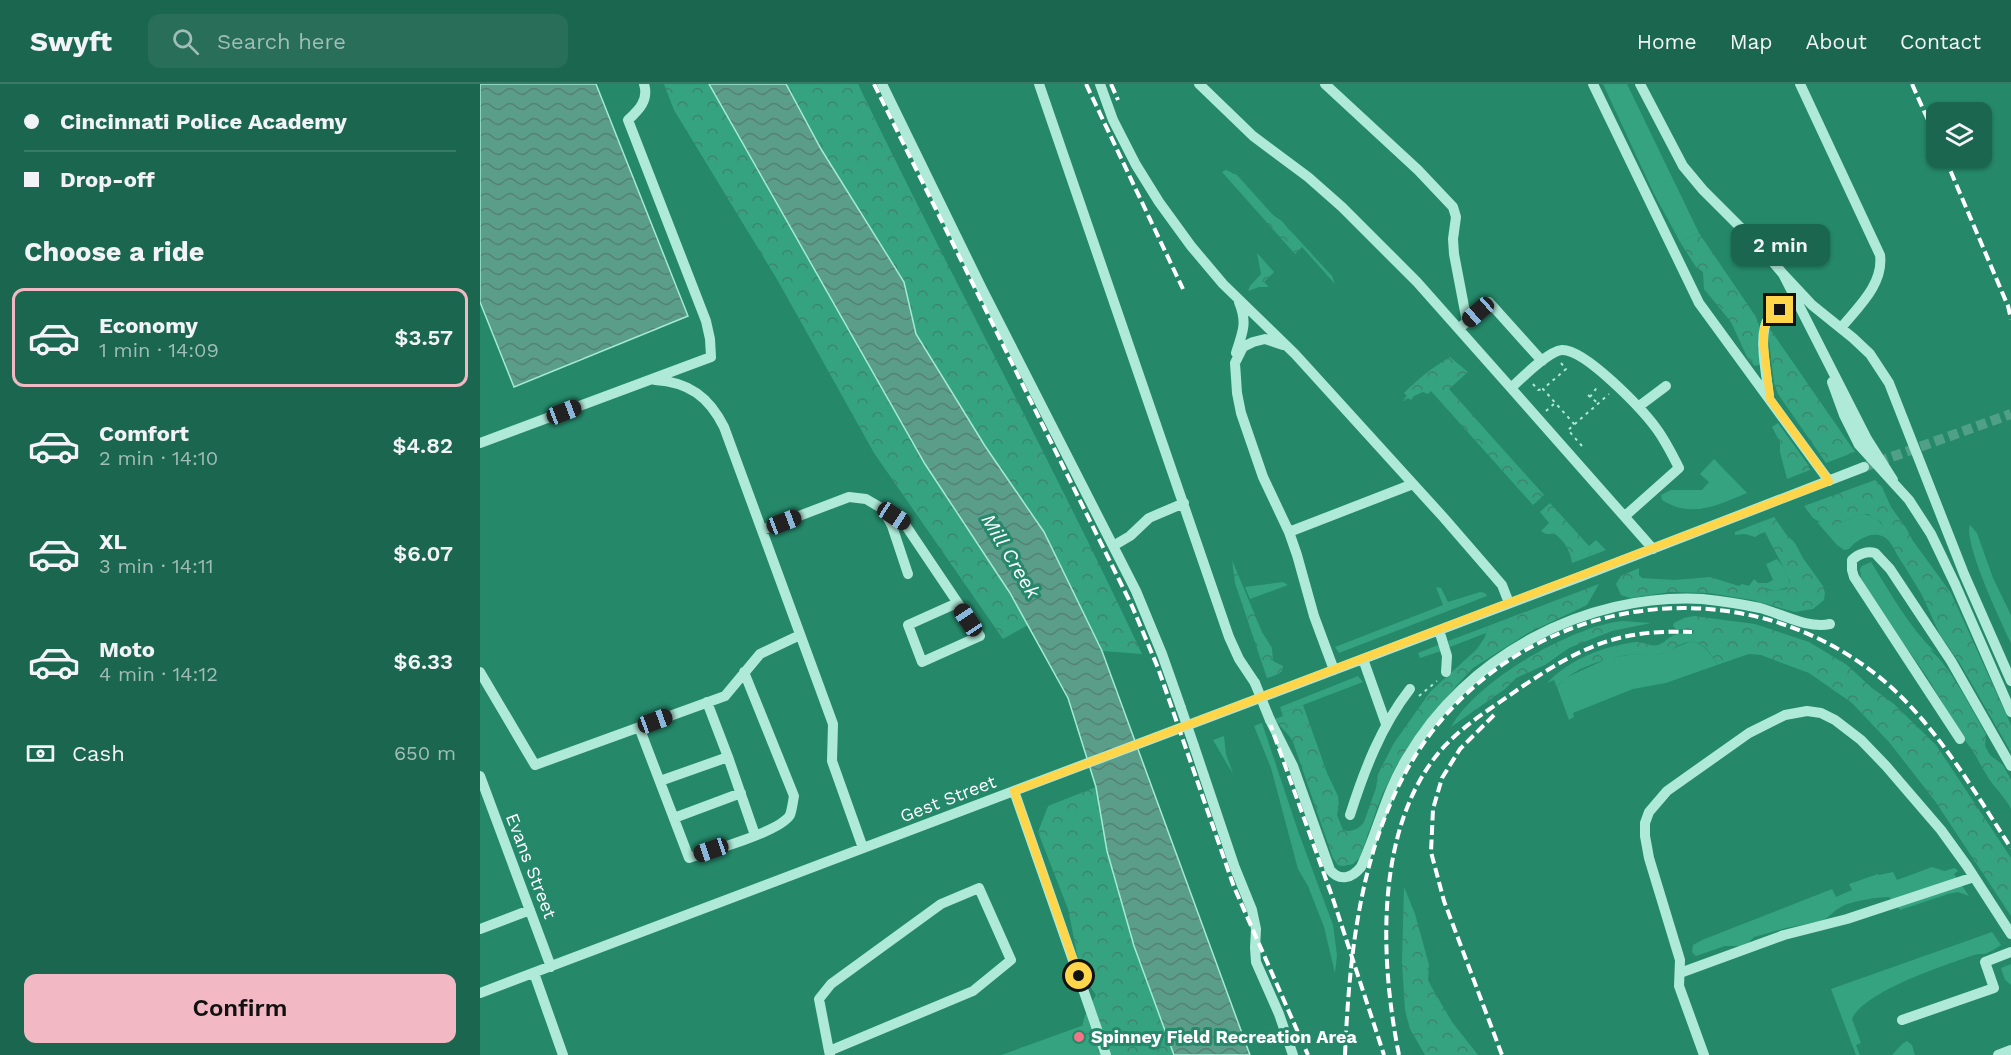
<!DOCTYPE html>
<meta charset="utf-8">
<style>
body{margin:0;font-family:"Work Sans",sans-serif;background:#286e59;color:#f1f3f6;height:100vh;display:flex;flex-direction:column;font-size:22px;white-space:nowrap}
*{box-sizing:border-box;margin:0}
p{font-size:20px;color:#a0bdb7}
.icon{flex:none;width:33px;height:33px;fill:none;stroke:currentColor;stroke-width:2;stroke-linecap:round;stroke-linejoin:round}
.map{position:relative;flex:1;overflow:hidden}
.side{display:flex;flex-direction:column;background:#1b664f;width:480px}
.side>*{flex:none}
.guide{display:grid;align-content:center;height:132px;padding:0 24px;background:#1b664f}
.fabs{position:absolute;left:1446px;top:18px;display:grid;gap:12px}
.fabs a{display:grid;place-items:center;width:66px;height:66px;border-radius:12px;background:#1b664f;box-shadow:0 2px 4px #0004;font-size:30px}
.end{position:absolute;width:27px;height:27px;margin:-14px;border:8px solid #ffd54a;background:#111;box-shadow:0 0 0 3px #111}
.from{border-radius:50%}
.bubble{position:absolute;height:42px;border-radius:12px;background:#1b664f;box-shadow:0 2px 4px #0004;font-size:20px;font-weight:600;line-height:42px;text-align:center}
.car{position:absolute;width:18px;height:36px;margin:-18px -9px;border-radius:8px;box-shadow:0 0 4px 2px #0007;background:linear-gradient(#222 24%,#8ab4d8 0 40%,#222 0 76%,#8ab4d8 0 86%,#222 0)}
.guide b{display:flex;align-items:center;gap:21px;height:57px;font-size:22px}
.guide b+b{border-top:2px solid #397a66}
.guide i{width:15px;height:15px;background:#f1f3f6}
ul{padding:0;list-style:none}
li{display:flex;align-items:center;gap:18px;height:99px;margin:0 12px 9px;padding:0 12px;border:3px solid transparent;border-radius:12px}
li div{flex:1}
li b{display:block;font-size:22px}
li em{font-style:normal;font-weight:600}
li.active{border-color:#f2b9c4}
li>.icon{width:54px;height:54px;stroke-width:1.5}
h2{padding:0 24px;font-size:27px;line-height:72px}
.pay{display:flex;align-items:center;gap:15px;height:66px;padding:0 24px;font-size:22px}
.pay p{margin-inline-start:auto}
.action{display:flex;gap:12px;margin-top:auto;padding:12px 24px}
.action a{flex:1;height:69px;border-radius:12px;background:#f2b9c4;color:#111;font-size:24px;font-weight:600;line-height:69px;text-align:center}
header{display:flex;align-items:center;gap:36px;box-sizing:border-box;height:84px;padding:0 30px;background:#1b664f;border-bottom:2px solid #397a66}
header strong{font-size:28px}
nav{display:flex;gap:33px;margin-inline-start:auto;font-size:21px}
.search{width:420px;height:54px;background:#286e59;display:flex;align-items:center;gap:15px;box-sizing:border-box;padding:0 21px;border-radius:12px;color:#a0bdb7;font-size:22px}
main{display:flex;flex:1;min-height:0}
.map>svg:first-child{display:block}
.grass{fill:#35a380}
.forest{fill:url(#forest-crowns)}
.water{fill:url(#water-waves);stroke:#a3ead3;stroke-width:1.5}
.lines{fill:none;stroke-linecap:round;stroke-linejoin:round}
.minor-tunnel{stroke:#50a087;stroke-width:10;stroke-dasharray:10 5;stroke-linecap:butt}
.path{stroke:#afe9d7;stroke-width:2;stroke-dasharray:3 4.5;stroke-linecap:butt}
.minor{stroke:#afe9d7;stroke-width:10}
.rail{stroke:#fff;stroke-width:4;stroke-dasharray:10 4.5;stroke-linecap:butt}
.minor-bridge{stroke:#afe9d7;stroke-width:10}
.route{stroke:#ffd54a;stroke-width:8}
.poi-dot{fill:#f47387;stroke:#248869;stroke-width:2}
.labels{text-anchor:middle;stroke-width:6;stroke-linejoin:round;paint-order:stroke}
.street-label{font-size:18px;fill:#fff;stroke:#248869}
.poi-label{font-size:18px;font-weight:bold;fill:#fff;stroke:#248869;text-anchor:start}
.water-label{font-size:20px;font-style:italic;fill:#fff;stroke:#248869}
</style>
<header>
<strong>Swyft</strong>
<div class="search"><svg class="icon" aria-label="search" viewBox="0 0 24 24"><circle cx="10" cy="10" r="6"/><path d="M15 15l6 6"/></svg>Search here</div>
<nav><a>Home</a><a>Map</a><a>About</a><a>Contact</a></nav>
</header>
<main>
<section class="side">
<div class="guide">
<b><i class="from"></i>Cincinnati Police Academy</b>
<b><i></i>Drop-off</b>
</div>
<h2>Choose a ride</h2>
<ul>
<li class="active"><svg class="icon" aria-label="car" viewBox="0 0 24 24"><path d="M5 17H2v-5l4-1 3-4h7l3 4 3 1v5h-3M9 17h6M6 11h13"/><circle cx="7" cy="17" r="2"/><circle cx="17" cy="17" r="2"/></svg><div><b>Economy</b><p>1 min · 14:09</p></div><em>$3.57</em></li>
<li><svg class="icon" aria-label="car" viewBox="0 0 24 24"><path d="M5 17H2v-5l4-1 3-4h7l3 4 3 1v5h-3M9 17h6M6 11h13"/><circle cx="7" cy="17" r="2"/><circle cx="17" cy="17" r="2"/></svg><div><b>Comfort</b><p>2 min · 14:10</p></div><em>$4.82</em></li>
<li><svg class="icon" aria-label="car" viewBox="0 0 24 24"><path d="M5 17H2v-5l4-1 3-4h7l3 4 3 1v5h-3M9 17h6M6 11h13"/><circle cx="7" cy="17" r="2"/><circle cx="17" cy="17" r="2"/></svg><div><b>XL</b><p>3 min · 14:11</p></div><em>$6.07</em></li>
<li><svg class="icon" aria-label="car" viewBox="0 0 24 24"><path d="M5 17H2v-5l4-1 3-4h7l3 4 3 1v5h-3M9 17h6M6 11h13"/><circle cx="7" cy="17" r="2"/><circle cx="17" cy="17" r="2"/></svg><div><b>Moto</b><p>4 min · 14:12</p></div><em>$6.33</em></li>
</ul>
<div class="pay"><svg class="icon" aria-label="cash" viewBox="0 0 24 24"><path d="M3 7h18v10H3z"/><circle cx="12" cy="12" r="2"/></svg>Cash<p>650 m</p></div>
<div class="action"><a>Confirm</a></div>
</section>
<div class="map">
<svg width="1531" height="971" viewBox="0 0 1531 971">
<defs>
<pattern id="forest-crowns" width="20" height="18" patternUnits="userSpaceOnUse" patternTransform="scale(1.5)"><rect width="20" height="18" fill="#35a380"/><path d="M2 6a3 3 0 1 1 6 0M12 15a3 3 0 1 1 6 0" fill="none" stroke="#3d856e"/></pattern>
<pattern id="water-waves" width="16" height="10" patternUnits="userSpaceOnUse" patternTransform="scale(1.5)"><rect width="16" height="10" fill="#5a9e89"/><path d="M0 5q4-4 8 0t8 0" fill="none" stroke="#558174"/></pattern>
</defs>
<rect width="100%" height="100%" fill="#248869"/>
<path class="grass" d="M1123 0H1147L1219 149 1200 158 1198 154 1174 110Z
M808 144 852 192 855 200 814 154Z
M1234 375 1267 409C1238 421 1212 435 1182 416L1181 411 1191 406H1222L1229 398 1220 390Z
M1380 430C1407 430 1412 462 1424 481 1417 473 1414 462 1408 456 1396 444 1377 455 1369 465L1364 466 1357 461 1337 438 1355 441Z
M1278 439 1280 450 1275 453 1265 450 1255 451V448Z
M1490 441 1497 449 1513 494 1531 531V559C1522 540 1483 458 1490 441Z
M1116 456 1126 466 1108 473 1111 469 1109 462Z
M1297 475C1304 483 1312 493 1308 503L1295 507 1281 503 1278 499H1287L1293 496 1286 480Z
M1391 478C1411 510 1429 543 1456 569L1452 566 1438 571 1437 575 1446 592C1425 559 1399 530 1381 494L1380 485 1382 482Z
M803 498 808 501 770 515 765 503Z
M956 503 961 504 968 518 1000 508 1005 509 1007 512 859 569 855 563 963 521Z
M1008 542 1006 549 970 563 968 560H969L968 557Z
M1211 557C1224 560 1231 569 1237 581L1186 599 1153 605 1093 629 1094 633 1089 636 1077 603 1085 594 1129 574 1148 571 1181 570Z
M958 561 961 567 940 574 938 569Z
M878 592 883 598 802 629 800 623Z
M782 639 818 747 853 841 857 871 855 889 844 843 828 802 818 785 791 684 774 642Z
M744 652 746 670 753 690 733 656Z
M1452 783 1464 787 1475 784 1478 787 1474 790 1489 812 1478 808 1468 810 1420 826 1409 813C1398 813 1371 817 1361 823 1353 827 1349 834 1341 837L1306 844 1274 853 1268 859 1260 862H1245L1216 872 1212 868 1213 861 1222 856 1352 805 1356 813 1372 806 1369 800 1398 790 1399 791 1413 788 1417 796Z
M1512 848 1521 861C1516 864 1510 869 1504 870 1499 870 1496 870 1491 872 1463 882 1385 907 1372 935L1381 959 1376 961 1380 971H1376L1351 905Z
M1531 880V901L1525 896 1521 884Z
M621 935 633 971H521Z
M1427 957 1432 961 1435 971H1412L1422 960Z"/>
<path class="forest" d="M184 0H229L445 380 530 509 548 541 523 555 394 369 298 197 194 26Z
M306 0H378C470 191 572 378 662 570L622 567 564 448 505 362 436 250 424 198 341 65Z
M746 86 757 91 793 131 803 138 822 163 815 170 742 88Z
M1219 149 1276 233 1279 241 1281 276 1279 281 1275 282 1268 275 1251 238 1224 205 1223 188 1216 183 1200 158Z
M777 169 794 188 784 198 789 203H779L768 207 770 202 781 190Z
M1290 246 1292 248 1375 368 1346 379 1298 310 1294 299 1288 248Z
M970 273 988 288 969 305 1064 411 1053 421 951 307 948 310 943 308 934 312 931 316 928 314 924 317 923 316 927 312 924 309C938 295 953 283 970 273Z
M1298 339 1329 382 1330 386 1307 395 1300 368V358L1292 343Z
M1395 396 1402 403 1411 423 1426 444 1433 457 1471 509 1531 641V668L1481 581 1460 551 1442 511 1417 470 1401 438 1388 430H1380L1355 441 1343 440 1333 434 1324 422Z
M1070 419 1109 462 1111 468 1108 473 1092 479C1090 466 1085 458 1075 450H1066L1061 447 1069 439 1060 428Z
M1294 433 1306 450 1315 459 1323 474 1343 502 1345 509 1344 516 1333 525 1315 528 1272 516 1229 509 1190 508 1150 514 1141 511 1136 500 1141 492 1159 484V491L1162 494 1195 496 1230 493 1259 502 1262 500 1269 502 1274 495C1288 508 1287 508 1307 505L1310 497C1303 480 1293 465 1285 448L1280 450 1278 439Z
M752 476 782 548 792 564 793 577 803 582C804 590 793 592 787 594L755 499Z
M1119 500 1107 521 1048 549 993 584 977 601 932 657 917 680 900 716 880 773 873 780 863 782 858 781 853 774 813 658C808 648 800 644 795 635L803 632 802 629 823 621 847 689 858 712 859 722 857 731 863 746C871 749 879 745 884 738L896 704 898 690 914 659 950 608 997 565 1005 553 1008 542Z
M1214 532 1275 540 1329 558 1367 581 1392 604 1414 620 1456 661 1531 774V832L1455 717 1409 658 1372 619 1329 589 1281 571 1269 570 1237 581C1232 571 1226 561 1215 558 1203 555 1192 568 1180 570 1170 572 1158 570 1148 571 1127 573 1089 586 1077 603L1074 596 1067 599C1090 575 1124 562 1156 558 1164 557 1171 563 1178 561 1185 559 1188 553 1194 551 1198 549 1208 550 1213 550L1214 546 1196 545 1193 542 1194 539 1204 534Z
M1142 537 1171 539 1132 547 1089 564 1065 581 1036 594 1025 605 971 643C996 597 1090 543 1142 537Z
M1447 565C1464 570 1496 633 1506 650L1505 662 1510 671 1523 681 1531 696V725C1525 712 1513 703 1506 690 1499 679 1495 668 1486 658L1441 583 1437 574 1438 571Z
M616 703 627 767 654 862 694 971H609C598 942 601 937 616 911L601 889 588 825 558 748 568 722Z
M924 803 935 830 949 881 948 896 951 902 972 938 998 971H945L930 945 925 926 922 878Z"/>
<path class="water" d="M0 0H116L208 232 34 303 0 218Z
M229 0H306L341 65 424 198 436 250 505 362 564 448 622 567 770 971H694L654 862 627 767 616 703 588 614 530 509 445 380Z"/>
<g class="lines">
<path class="minor-tunnel" d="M1384 383 1531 330"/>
<path class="path" d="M1081 279 1086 285 1063 305 1095 341
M1053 300 1058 306 1063 305
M1108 311 1119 320
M1110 313 1118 302
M1066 327 1075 319
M1102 362 1088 346 1129 310
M939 612 957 597"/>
<path class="minor" d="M402 0 502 205 656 507 682 570 701 624
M559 0 749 553 759 575 775 599
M620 0 633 36 656 81 679 118 711 162 743 200 815 270 964 434 1022 501 1029 519
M719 0 773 52 828 93 862 123 937 198 1031 304
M845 0 938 86 973 123 976 133 973 155 974 170 987 238
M1113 0 1219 219 1349 397
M1160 0 1203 82 1223 106 1281 164 1303 190 1387 355 1413 396
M1320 0 1400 171C1404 200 1378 223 1361 244
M1303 190 1332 221 1373 254 1390 270 1409 299 1484 490 1531 597
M983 241 1009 218 1062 277
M803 261 785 255 773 258 763 263 755 279 757 309 761 329 783 393 809 448 817 471 834 532 854 586
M756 269C762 249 768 240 759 218
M175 296C209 298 229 313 244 343L353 640 352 677 383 764
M1352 298 1364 331 1379 361 1429 416 1451 450 1475 500 1531 628
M1289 312C1287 294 1277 248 1289 234 1296 226 1307 221 1316 216
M1158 323 1186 302
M0 359 231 273 230 255 226 237 148 36C159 26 169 16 164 0
M403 425 424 439 500 552 442 578 428 541 477 519
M1145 432 1199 384C1192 370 1185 356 1176 344 1162 325 1105 265 1082 266 1068 267 1041 295 1031 304L1173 465
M282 446 369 413 386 415 403 425 412 442 428 490
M809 448 933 400
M633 462 650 452 669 434 704 419
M959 546 967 572 966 588
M883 575 906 640
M0 588 55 681 245 612 280 570 320 551
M227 618 248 673
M790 636 813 682 850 786C860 798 872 794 881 783 898 747 906 708 927 674 986 572 1105 509 1222 515 1241 517 1261 520 1280 524 1302 530 1328 545 1350 540
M159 643 209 774C230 767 300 748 310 731 312 726 313 717 314 712L264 588
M1480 655 1374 493 1372 486V476C1378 470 1387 467 1395 469L1410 485 1471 577 1531 682
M714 662 755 784 772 826 776 845 775 864 776 878 799 930 813 971
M0 692 71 883
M180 697 248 673 275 751
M534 707 626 971
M870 731C884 687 901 642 930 605
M194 734 261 709
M0 845 50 826
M54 889 83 971
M1200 889 1304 851 1367 835 1494 793
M0 909 1102 492 1384 383
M1422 936 1514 904 1505 878 1531 868
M349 967 493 907 531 876 499 804 461 820 351 900 339 915 349 967 350 971
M1224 971 1199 902 1200 876 1169 774 1165 752V739L1169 728 1187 707 1269 649 1305 631 1327 627 1341 629 1355 636 1381 656 1406 682 1461 746 1487 782 1531 850
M1518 971 1531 966"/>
<path class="rail" d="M394 0 652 522 678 584 754 803 828 971
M606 0 703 205
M631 0 638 16
M1432 0 1456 54
M1465 74 1528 222 1531 235
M1014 631 980 665 962 694 953 725 951 768 964 817 1022 971
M789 637 852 812 904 971
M865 971C869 878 878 782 921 697 1011 520 1242 468 1398 592 1454 637 1492 704 1531 764
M919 971C900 877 894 744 961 666 984 640 1015 622 1043 602 1103 562 1139 545 1212 548"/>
<path class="minor-bridge" d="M775 599 790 636
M701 624 714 662"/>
</g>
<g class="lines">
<path class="route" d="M599 892 534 707 1349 397 1290 315 1284 263V245L1288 235 1300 226"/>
</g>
<circle class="poi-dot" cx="599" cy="953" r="6"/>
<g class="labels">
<g class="street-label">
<text transform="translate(468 715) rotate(-21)" y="6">Gest Street</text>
<text transform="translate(51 782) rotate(69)" y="6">Evans Street</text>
</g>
<g class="poi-label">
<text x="611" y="959">Spinney Field Recreation Area</text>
</g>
<g class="water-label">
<text transform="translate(531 472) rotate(59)" y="7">Mill Creek</text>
</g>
</g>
</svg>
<div class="fabs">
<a><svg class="icon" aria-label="layers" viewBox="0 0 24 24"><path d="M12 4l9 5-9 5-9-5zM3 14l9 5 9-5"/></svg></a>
</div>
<i class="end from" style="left:599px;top:892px"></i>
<i class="end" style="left:1300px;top:226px"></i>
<div class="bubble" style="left:1251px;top:140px;width:99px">2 min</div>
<i class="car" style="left:998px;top:228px;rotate:229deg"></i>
<i class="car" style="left:84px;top:328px;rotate:69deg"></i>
<i class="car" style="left:414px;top:432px;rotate:123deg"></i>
<i class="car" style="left:304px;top:438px;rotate:69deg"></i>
<i class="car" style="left:488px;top:536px;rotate:326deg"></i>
<i class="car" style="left:175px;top:637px;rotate:70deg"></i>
<i class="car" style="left:231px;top:766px;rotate:251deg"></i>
</div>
</main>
